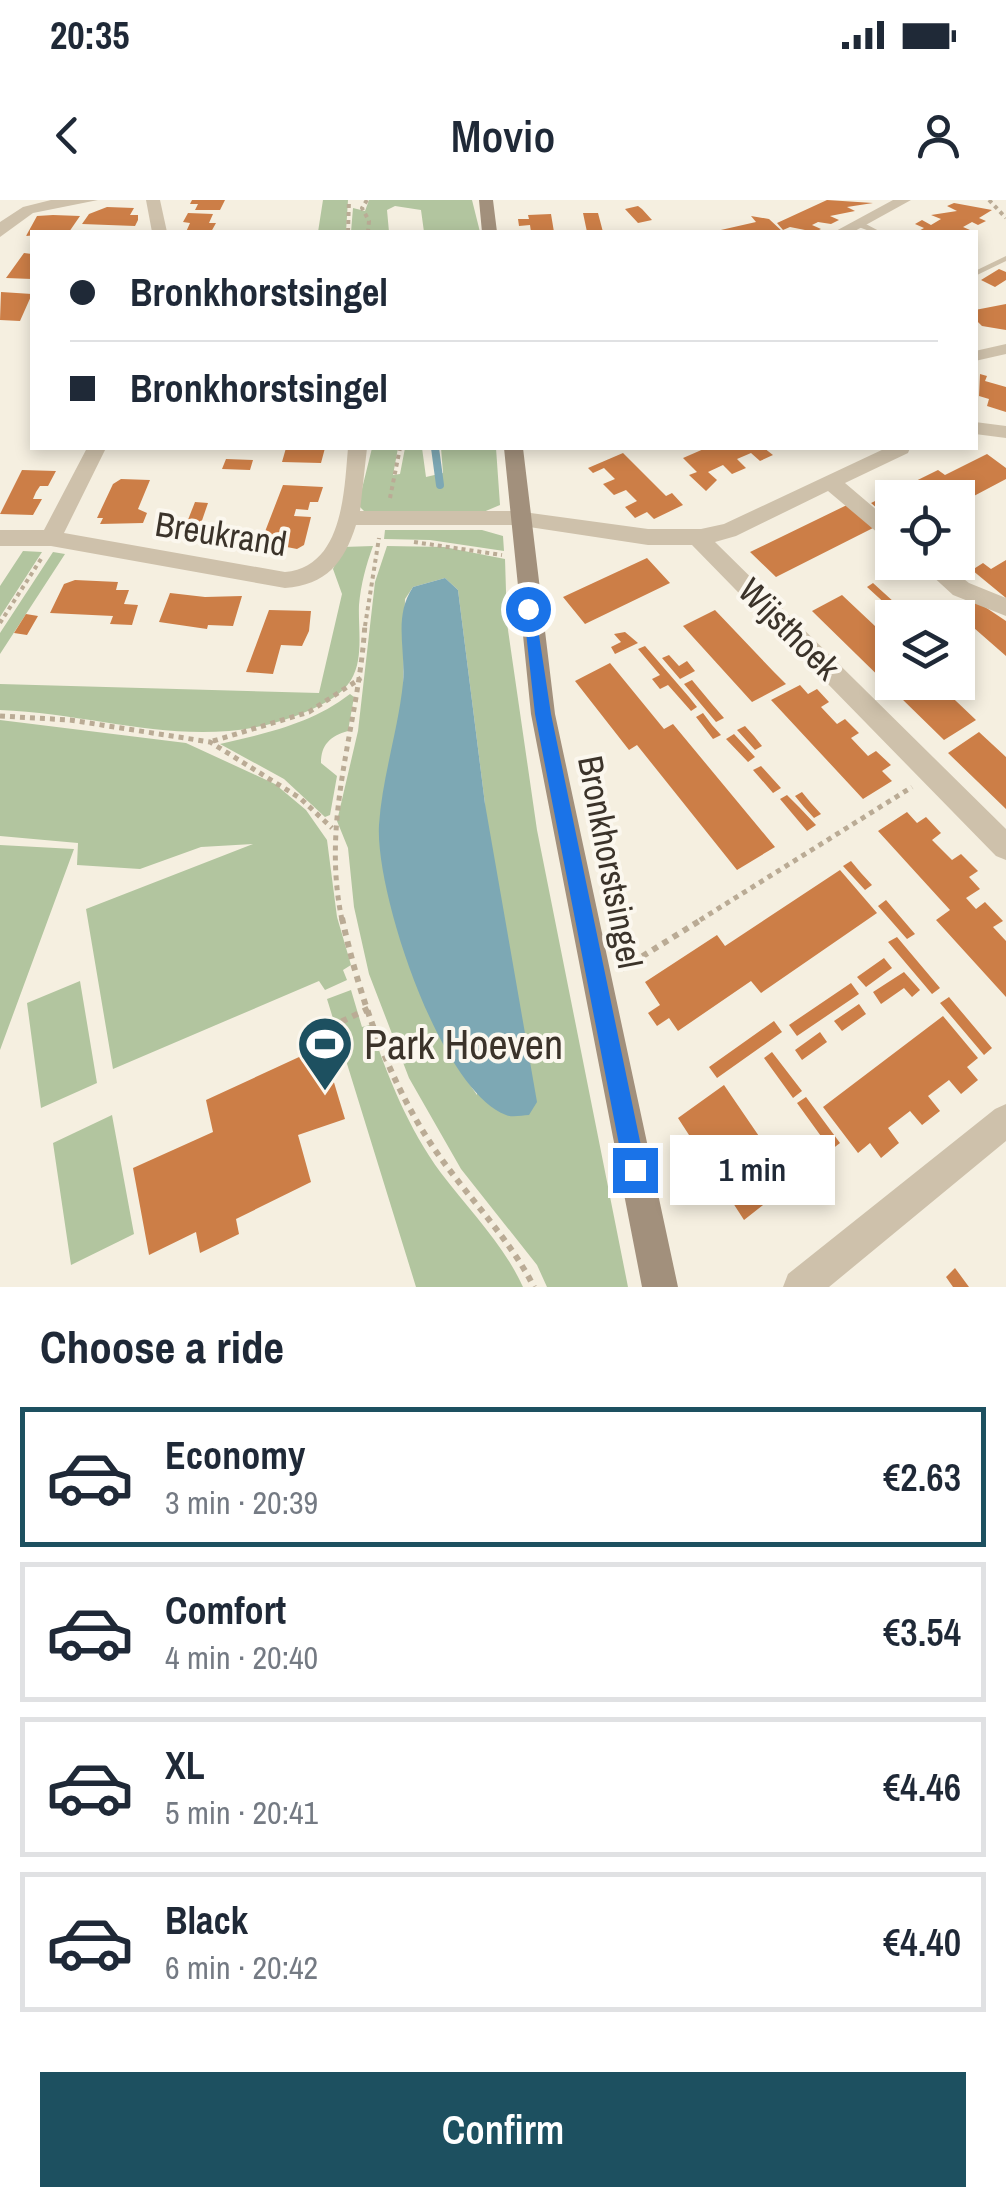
<!DOCTYPE html>
<meta charset="utf-8">
<style>
body{margin:0;font-family:"Archivo Narrow",sans-serif;background:#f6f6f7;color:#1f2937;height:100vh;display:flex;flex-direction:column;font-size:38px;white-space:nowrap}
*{box-sizing:border-box;margin:0}
p{font-size:32px;color:#747a83}
.icon{flex:none;width:55px;height:55px;fill:none;stroke:currentColor;stroke-width:2;stroke-linecap:round;stroke-linejoin:round}
.map{position:relative;height:1087px;overflow:hidden}
.drawer{display:flex;flex-direction:column;background:#fff;flex:1}
.drawer>*{flex:none}
.top-card{position:absolute;left:30px;top:30px;width:948px;height:220px;border-radius:0px;box-shadow:0 5px 15px #0003;display:grid;align-content:center;height:220px;padding:0 40px;background:#fff}
.fabs{position:absolute;left:875px;top:280px;display:grid;gap:20px}
.fabs a{display:grid;place-items:center;width:100px;height:100px;border-radius:0px;background:#fff;box-shadow:0 5px 15px #0003;font-size:50px}
.end{position:absolute;width:45px;height:45px;margin:-22px;border:12px solid #1a73e8;background:#fff;box-shadow:0 0 0 5px #fff}
.from{border-radius:50%}
.bubble{position:absolute;height:70px;border-radius:0px;background:#fff;box-shadow:0 5px 15px #0003;font-size:32px;font-weight:600;line-height:70px;text-align:center}
.top-card b{display:flex;align-items:center;gap:35px;height:95px;font-size:38px}
.top-card b+b{border-top:2px solid #e0e1e3}
.top-card i{width:25px;height:25px;background:#1f2937}
ul{padding:0;list-style:none}
li{display:flex;align-items:center;gap:30px;height:140px;margin:0 20px 15px;padding:0 20px;border:5px solid #e0e1e3;border-radius:0px}
li div{flex:1}
li b{display:block;font-size:38px}
li em{font-style:normal;font-weight:600}
li.on{border-color:#1d5060}
li>.icon{width:90px;height:90px;stroke-width:1.5}
h2{padding:0 40px;font-size:45px;line-height:120px}
.cta{display:flex;gap:20px;margin-top:auto;padding:20px 40px}
.cta a{flex:1;height:115px;border-radius:0px;background:#1d5060;color:#fff;font-size:40px;font-weight:600;line-height:115px;text-align:center}
.status{display:flex;justify-content:space-between;align-items:center;height:70px;padding:0 50px;background:#fff;direction:ltr}
.status svg{height:28px;fill:currentColor}
header{display:flex;justify-content:space-between;align-items:center;height:130px;padding:0 40px;background:#fff;font-size:45px;font-weight:600}
.map>svg:first-child{display:block}
.green{fill:#b2c59f;fill-rule:evenodd}
.water{fill:#7da8b4}
.lines{fill:none;stroke-linecap:round;stroke-linejoin:round}
.stream{stroke:#7da8b4;stroke-width:8}
.building{fill:#cc7e47}
.path-far2{stroke:#baab95;stroke-width:4;stroke-dasharray:4 4;stroke-linecap:butt}
.path-far1{stroke:#baab95;stroke-width:5;stroke-dasharray:5 5;stroke-linecap:butt}
.path{stroke:#baab95;stroke-width:6;stroke-dasharray:6 6;stroke-linecap:butt}
.lane{fill:#cec1ab;fill-rule:evenodd}
.street{fill:#cec1ab;fill-rule:evenodd}
.secondary{fill:#a2907c;fill-rule:evenodd}
.route{fill:#1a73e8}
.labels{text-anchor:middle;stroke-width:8;stroke-linejoin:round;paint-order:stroke}
.street-label{font-size:35px;fill:#3b332a;stroke:#fbf7ee}
.near-poi-label{font-size:42px;fill:#3b332a;stroke:#fbf7ee;text-anchor:start}
</style>
<div class="status"><b>20:35</b><svg viewBox="0 0 49 12"><path d="M0 12V9h3v3zM5 12V6h3v6zM10 12V3h3v9zM15 12V0h3v12zM26 1h20v11H26zM47 4h2v5h-2z"/></svg></div>
<header><svg class="icon" aria-label="back" viewBox="0 0 24 24"><path d="M15 5l-7 7 7 7"/></svg>Movio<svg class="icon" aria-label="person" viewBox="0 0 24 24"><circle cx="12" cy="8" r="4"/><path d="M4 21q1-7 8-7t8 7"/></svg></header>
<div class="map">
<svg width="1006" height="1087" viewBox="0 0 1006 1087">
<rect width="100%" height="100%" fill="#f5efe0"/>
<path class="green" d="M323 0H348L346 32H318Z
M369 0H472L480 32H424L421 10 395 6 387 10 389 32H351L353 8 365 11Z
M372 248H398L393 275 400 274 405 248H422L426 277 443 273 441 248H496L500 305 481 313 364 311 358 305Z
M385 330H482L503 336 504 351 430 340 384 339Z
M373 346C366 365 361 384 359 405 358 428 364 459 351 480 342 495 324 504 308 511 203 557 108 514 0 510V484L319 493 342 394 333 369 343 347Z
M387 346 444 347 505 359 507 423 537 630 628 1087H547L537 1065 461 969 409 878 369 774 354 707 348 648 337 621 358 531 375 382ZM445 378 458 390 485 604 477 895 455 863 403 488 405 399 413 387Z
M23 351 42 352 0 417V386Z
M53 352 65 354 0 454V433Z
M350 494 354 497 348 531C330 536 321 545 321 563L337 576 330 615 325 617 284 579 220 544C267 533 311 524 350 494Z
M0 520 186 543 275 584 306 610 327 640 337 717 351 765 343 770 347 780 325 790 319 781 113 869 86 709 253 644 201 647 140 669 77 665 78 643 0 636Z
M0 645 74 649 0 850Z
M80 781 97 883 41 908 27 803Z
M351 790 362 827 370 825C388 877 408 928 441 973 469 1010 504 1045 523 1087H416L327 799Z
M112 915 134 1034 71 1065 53 943Z"/>
<path class="water" d="M445 378 458 390 485 604 537 902 529 915C522 915 513 918 506 915 440 890 375 692 379 625 382 578 398 531 403 483 406 449 393 417 413 387Z"/>
<g class="lines">
<path class="stream" d="M435 248 440 285"/>
</g>
<path class="building" d="M192 0H225L220 10H195L198 4H190Z
M827 0 873 3 847 7 855 11 830 16 839 20 831 24 818 22 812 25 821 29 815 32 790 27 783 30 777 23Z
M954 3 992 10 979 18 986 21 978 25 972 22 963 27 970 30 966 32H917L924 28 915 24 922 20 931 25 941 19 931 15 957 11 947 6Z
M638 6 642 9 652 20 638 23 625 9Z
M107 7 134 8 130 15H138V20L135 26 82 24 89 14Z
M188 13 213 14 209 23H216L211 32H186L190 23 183 22Z
M583 13H598L603 32H587Z
M551 14 554 32H531L530 25 519 26 518 19H529L528 15Z
M37 16 53 15 80 16 69 32 26 36Z
M751 16 769 19 783 32H712L756 22Z
M24 53 32 54V79L6 78Z
M999 69 1006 72V80L995 87 981 80Z
M1 92 32 94 20 121 0 120Z
M1006 104V130L982 126 975 119V110Z
M980 174 987 176 985 181 1006 187V212L987 206 989 199 979 196Z
M286 248H325L321 263 282 262Z
M706 248H764L773 255 760 261 751 253 737 259 746 268 732 274 723 265 708 272 717 280 706 291 689 275 697 272 683 258Z
M623 253 666 296 672 293 683 305 654 319 647 312 635 318 625 307 637 301 626 290 614 295 603 284 615 279 604 268 593 273 588 268Z
M987 254 1006 268V279L972 297 965 292 954 298H892V321L871 303 938 270 945 275Z
M226 259 253 260 250 270 222 269Z
M22 270 56 271 48 286H40L36 292 33 299H42L33 315 0 314Z
M121 279 150 280 138 309 147 313 143 323 100 324 103 318H97L113 284Z
M283 285 323 287 318 302H310L308 310 296 309 294 316 311 317 304 345 297 349 261 342Z
M195 302 208 303 197 335H182Z
M849 304 875 327 776 377 750 352Z
M647 358 670 383 585 424 563 397Z
M1006 360V398L972 370 983 363 991 369Z
M75 380 118 382 116 390H129L124 404 138 405 132 425 110 424 113 416 50 413 64 384Z
M873 383 895 403 911 418H901L867 387Z
M170 393 205 397 242 396 233 426 208 425 207 429 159 422Z
M842 395 892 442V482H936L976 520 944 540 812 411Z
M976 401 1006 421V456L974 428 958 437V418H946Z
M269 410 311 411 309 431 302 446 281 445 273 474 246 472Z
M715 410 773 471 786 484 752 502 683 426Z
M26 414 38 416 27 435 14 433Z
M625 432 638 443 615 454 611 447 621 442 614 434Z
M645 446 689 497 697 507 691 511 668 485 660 489 652 479 660 475 638 449Z
M669 455 679 466 687 461 695 471 680 479 662 458Z
M610 463 664 529 673 524 775 647 737 670 637 545 629 550 575 481Z
M692 480 712 504 724 518 716 522 684 484Z
M800 485 808 494 817 489 829 502 821 507 837 524 845 519 859 533 851 538 868 556 876 551 891 565 882 571 892 581 863 599 771 500Z
M703 513 712 525 721 535 713 539 696 517Z
M745 526 754 536 762 546 755 550 737 530Z
M979 532 1006 557V609L948 553Z
M734 534 746 547 755 557 748 562 726 539Z
M761 566 781 588 773 593 753 570Z
M802 592 811 603 821 614 814 618 804 607 795 596Z
M787 595 799 607 816 625 807 631 780 599Z
M907 612 917 623 926 617 941 633 932 640 952 660 961 654 978 671 969 677 980 689 966 698 976 709 985 702 1003 721 993 727 1006 741V797L936 720 950 710 878 631Z
M851 661 861 673 872 685 865 690 843 666Z
M840 670 877 713 761 793 751 781 678 831 669 818 657 826 648 813 660 805 645 782 717 735 725 746Z
M886 700 897 713 915 734 907 739 878 706Z
M897 737 940 788 932 794 888 742Z
M884 758 892 768 866 787 857 777Z
M904 772 920 790 912 797 904 788 881 804 873 792Z
M851 783 859 794 797 836 789 825Z
M949 797 992 848 984 855 940 803Z
M859 804 866 814 842 831 834 821Z
M943 816 978 858 967 867 978 880 961 894 949 880 928 896 940 911 922 925 910 911 888 928 899 943 881 958 870 943 858 953 823 907Z
M774 821 782 832 717 878 709 867Z
M820 832 827 842 802 860 795 850Z
M323 846 345 919 298 935 311 982 236 1019 239 1034 200 1053 196 1032 149 1055 133 968 213 932 206 900Z
M772 852 802 891 793 898 764 858Z
M724 885 791 983 744 1020 678 918Z
M806 897 840 943 831 950 797 903Z
M955 1068 969 1087H953L946 1077Z"/>
<g class="lines">
<path class="path-far2" d="M367 0 362 8 369 21 368 32
M989 0 1006 18
M348 32 349 0
M390 298 400 248
M414 342 502 355
M0 423 41 359
M365 426 379 338"/>
<path class="path-far1" d="M0 516 70 520 210 542 300 598 332 628
M213 541 309 512 361 478
M342 720C320 616 359 527 365 423
M700 720 912 587"/>
<path class="path" d="M342 718C359 796 387 877 431 944 464 994 507 1034 534 1087
M622 769 704 718
M309 837 370 808"/>
<path class="lane" d="M856 22H862L881 32H872L856 26Z
M1006 56V61L975 76V71Z"/>
<path class="street" d="M51 0H98L33 13 0 37V22L23 7Z
M146 0H160L167 32H152Z
M893 0H911L853 32H834Z
M1006 144V154L975 161V151Z
M975 222 1006 226V238L975 234Z
M87 248H106L64 333 285 372C343 367 344 292 348 248H367L360 311H516L648 329H701L724 324 886 248H910L908 253 845 283 892 323V341L885 339 828 291 736 336 715 342 1006 629V660L996 656 692 345H648L516 325H356C344 363 326 385 285 388L51 346H0V330H44Z
M917 362H942L969 383 1006 398V416L953 395Z
M1006 904V941L829 1087H783L788 1074 995 909Z"/>
<path class="secondary" d="M479 0H493L497 32H482Z
M504 248H523L555 514 678 1087H642L531 514Z"/>
</g>
<path class="route" d="M523 405 535 409 551 514 646 970 635 980 624 970 535 514Z"/>
<defs>
<g id="stadium-pin" transform="scale(2.875)"><path d="M0 17L-7.5 6A9.5 9.5 0 1 1 7.5 6Z" fill="#1d5060" stroke="#fbf7ee"/><path d="M0-5a6.5 5 0 1 0 0 10a6.5 5 0 1 0 0-10ZM-3.5-1.8h7v3.6h-7Z" fill="#fff"/></g>
</defs>
<g fill-rule="evenodd">
<use href="#stadium-pin" x="325" y="844"/>
</g>
<g class="labels">
<g class="street-label">
<text transform="translate(221 334) rotate(9)" y="12">Breukrand</text>
<text transform="translate(789 429) rotate(45)" y="12">Wijsthoek</text>
<text transform="translate(610 662) rotate(79)" y="12">Bronkhorstsingel</text>
</g>
<g class="near-poi-label">
<text x="364" y="859">Park Hoeven</text>
</g>
</g>
</svg>
<div class="fabs">
<a><svg class="icon" aria-label="locate" viewBox="0 0 24 24"><circle cx="12" cy="12" r="6"/><path d="M12 2v4M12 18v4M2 12h4M18 12h4"/></svg></a>
<a><svg class="icon" aria-label="layers" viewBox="0 0 24 24"><path d="M12 4l9 5-9 5-9-5zM3 14l9 5 9-5"/></svg></a>
</div>
<i class="end from" style="left:528px;top:409px"></i>
<i class="end" style="left:635px;top:970px"></i>
<div class="bubble" style="left:670px;top:935px;width:165px">1 min</div>
<div class="top-card">
<b><i class="from"></i>Bronkhorstsingel</b>
<b><i></i>Bronkhorstsingel</b>
</div>
</div>
<section class="drawer">
<h2>Choose a ride</h2>
<ul>
<li class="on"><svg class="icon" aria-label="car" viewBox="0 0 24 24"><path d="M5 17H2v-5l4-1 3-4h7l3 4 3 1v5h-3M9 17h6M6 11h13"/><circle cx="7" cy="17" r="2"/><circle cx="17" cy="17" r="2"/></svg><div><b>Economy</b><p>3 min · 20:39</p></div><em>€2.63</em></li>
<li><svg class="icon" aria-label="car" viewBox="0 0 24 24"><path d="M5 17H2v-5l4-1 3-4h7l3 4 3 1v5h-3M9 17h6M6 11h13"/><circle cx="7" cy="17" r="2"/><circle cx="17" cy="17" r="2"/></svg><div><b>Comfort</b><p>4 min · 20:40</p></div><em>€3.54</em></li>
<li><svg class="icon" aria-label="car" viewBox="0 0 24 24"><path d="M5 17H2v-5l4-1 3-4h7l3 4 3 1v5h-3M9 17h6M6 11h13"/><circle cx="7" cy="17" r="2"/><circle cx="17" cy="17" r="2"/></svg><div><b>XL</b><p>5 min · 20:41</p></div><em>€4.46</em></li>
<li><svg class="icon" aria-label="car" viewBox="0 0 24 24"><path d="M5 17H2v-5l4-1 3-4h7l3 4 3 1v5h-3M9 17h6M6 11h13"/><circle cx="7" cy="17" r="2"/><circle cx="17" cy="17" r="2"/></svg><div><b>Black</b><p>6 min · 20:42</p></div><em>€4.40</em></li>
</ul>
<div class="cta"><a>Confirm</a></div>
</section>
